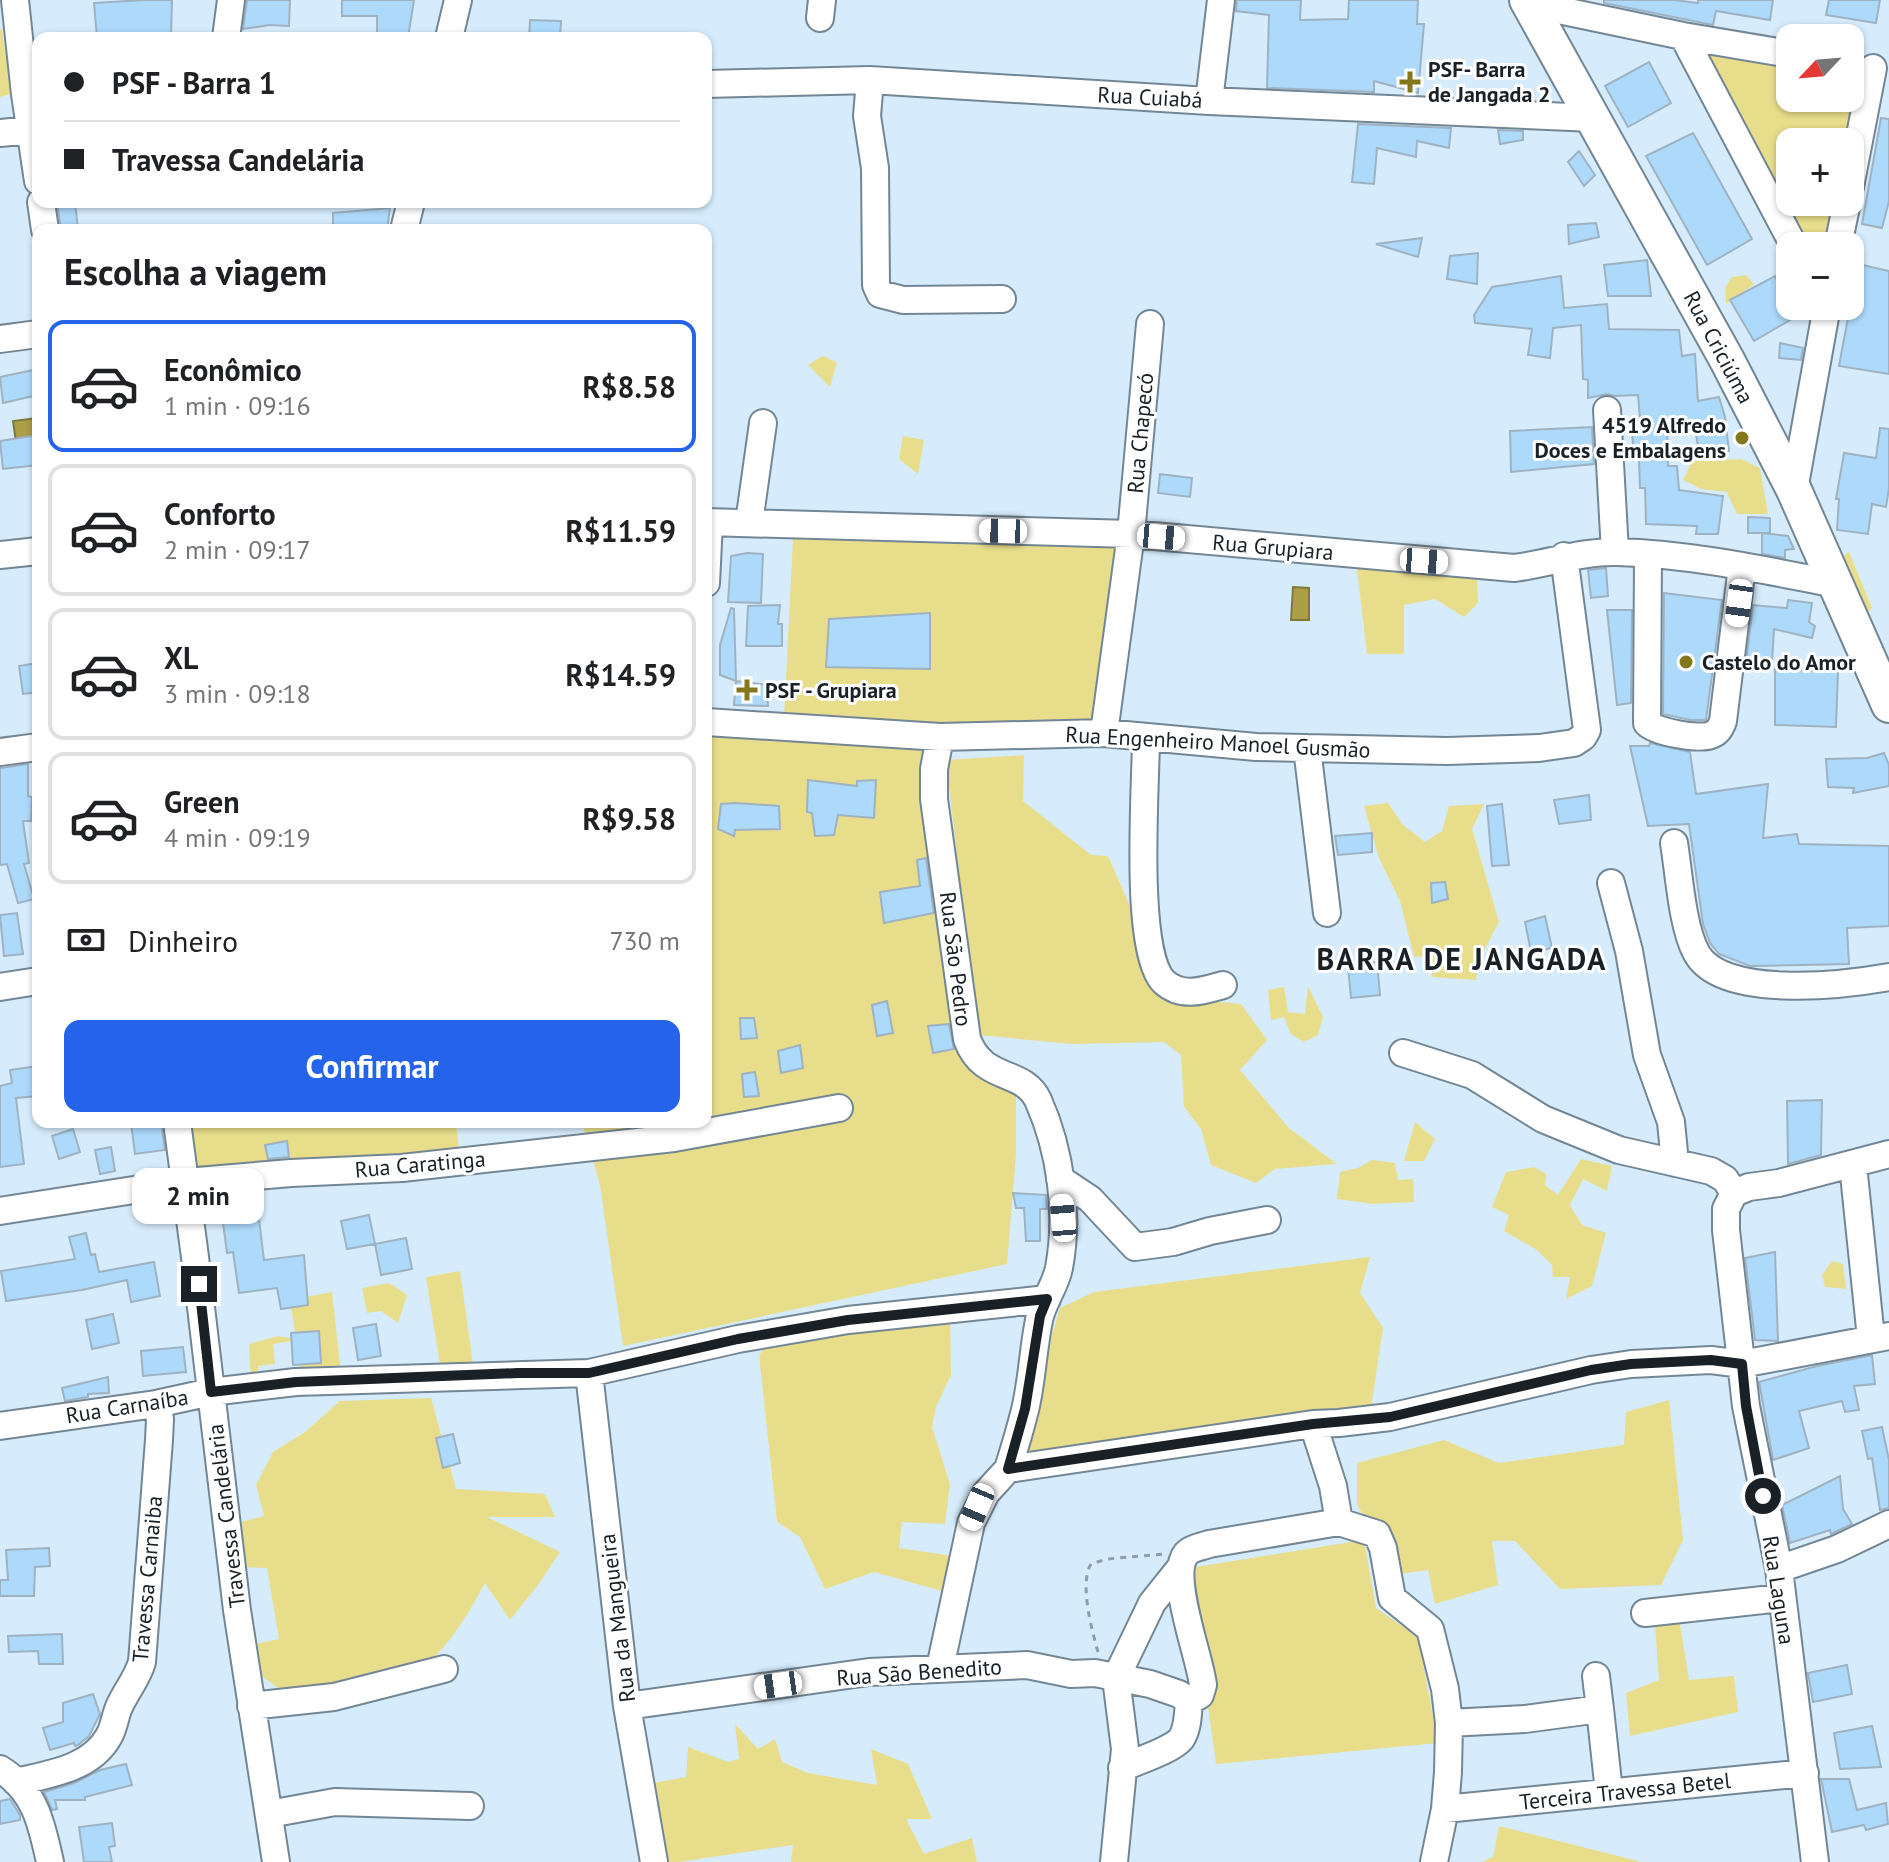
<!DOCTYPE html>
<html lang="pt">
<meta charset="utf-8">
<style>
body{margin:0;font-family:"PT Sans",sans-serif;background:#f2f2f2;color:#202124;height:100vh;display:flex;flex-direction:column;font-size:30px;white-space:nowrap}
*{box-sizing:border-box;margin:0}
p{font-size:26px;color:#757577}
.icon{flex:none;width:44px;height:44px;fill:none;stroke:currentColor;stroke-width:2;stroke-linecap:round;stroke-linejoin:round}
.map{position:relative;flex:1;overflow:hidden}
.panel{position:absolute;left:32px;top:224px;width:680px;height:904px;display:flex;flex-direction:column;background:#fff;border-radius:16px;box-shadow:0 2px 6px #0004}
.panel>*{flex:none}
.banner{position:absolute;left:32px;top:32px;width:680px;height:176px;border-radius:16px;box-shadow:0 2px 6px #0004;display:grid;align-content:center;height:176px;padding:0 32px;background:#fff}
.needle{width:52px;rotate:244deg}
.controls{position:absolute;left:1776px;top:24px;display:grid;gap:16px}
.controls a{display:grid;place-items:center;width:88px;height:88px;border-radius:16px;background:#fff;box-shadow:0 2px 6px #0004;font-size:40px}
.end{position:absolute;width:36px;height:36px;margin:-18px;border:10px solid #192127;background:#fff;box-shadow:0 0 0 4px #fff}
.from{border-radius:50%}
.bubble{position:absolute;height:56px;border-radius:16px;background:#fff;box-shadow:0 2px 6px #0004;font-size:26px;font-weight:600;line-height:56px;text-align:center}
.car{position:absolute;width:24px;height:48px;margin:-24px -12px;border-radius:10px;box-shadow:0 0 6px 2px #0007;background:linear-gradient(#fff 24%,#345 0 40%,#fff 0 76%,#345 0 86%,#fff 0)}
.banner b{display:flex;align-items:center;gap:28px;height:76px;font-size:30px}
.banner b+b{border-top:2px solid #e0e0e0}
.banner i{width:20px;height:20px;background:#202124}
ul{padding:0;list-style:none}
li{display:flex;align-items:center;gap:24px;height:132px;margin:0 16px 12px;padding:0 16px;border:4px solid #e0e0e0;border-radius:16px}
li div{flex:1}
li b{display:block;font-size:30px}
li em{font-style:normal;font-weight:600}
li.active{border-color:#2563eb}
li>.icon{width:72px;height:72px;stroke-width:1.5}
h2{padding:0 32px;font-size:36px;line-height:96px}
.pay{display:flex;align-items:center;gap:20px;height:88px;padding:0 32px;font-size:30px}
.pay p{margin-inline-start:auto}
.action{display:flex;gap:16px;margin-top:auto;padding:16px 32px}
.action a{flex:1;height:92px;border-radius:16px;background:#2563eb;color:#fff;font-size:32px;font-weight:600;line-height:92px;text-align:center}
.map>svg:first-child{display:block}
.green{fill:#e8dd8b}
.water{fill:#ac9f48;stroke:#80793e;stroke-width:2}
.building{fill:#add9fb;stroke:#9eb2c2;stroke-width:2}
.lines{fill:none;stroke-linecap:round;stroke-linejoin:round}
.minor-casing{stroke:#738695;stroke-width:30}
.major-casing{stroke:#738695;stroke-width:38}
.path{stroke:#8e9eab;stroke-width:3;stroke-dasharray:6 6;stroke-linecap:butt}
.minor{stroke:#fff;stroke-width:26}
.major{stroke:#fff;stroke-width:34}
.route{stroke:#192127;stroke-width:10}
.poi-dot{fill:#84771b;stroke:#fff;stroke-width:3}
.labels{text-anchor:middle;stroke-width:6;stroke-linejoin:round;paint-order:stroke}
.poi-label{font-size:22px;font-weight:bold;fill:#192127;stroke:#fff;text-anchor:start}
.street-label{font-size:22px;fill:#192127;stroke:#fff}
.district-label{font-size:30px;font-weight:bold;letter-spacing:2px;fill:#192127;stroke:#fff}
</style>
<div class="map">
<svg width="1889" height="1862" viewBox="0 0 1889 1862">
<rect width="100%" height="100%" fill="#d6ecfc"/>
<path class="green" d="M2 29 11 94 0 97V30Z
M1682 34 1790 53V98H1850V64L1867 68 1850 142H1790V202H1840L1831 246H1795Z
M1746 275 1754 284 1726 304 1725 288 1732 277Z
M822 356 837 362 830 387 808 365Z
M903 436 924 440 918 474 899 459Z
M1741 459 1760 468 1768 514H1737L1727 492 1701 489 1683 480 1692 461Z
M793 539 1122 542 1094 728 943 734 784 717Z
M1849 552 1872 608 1851 631 1821 569Z
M1356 561 1477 573 1478 603 1464 617 1435 599 1404 605V654H1367Z
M706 723 925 744 953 1005 1016 1094V1154L1007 1264 623 1346 600 1185 582 1122H706Z
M1024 755 1023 801 1091 855 1108 856 1170 997 1241 1004 1267 1040 1240 1070 1289 1128 1337 1164 1275 1169 1256 1183 1211 1165 1201 1129 1184 1107 1181 1055 1164 1042 1072 1044 978 1035 946 760Z
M1388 803 1403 825 1425 842 1442 831 1449 806 1484 804 1472 829 1499 922 1479 960 1476 980 1432 977 1431 956 1414 957 1400 901 1379 858 1364 806Z
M1308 986 1323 1017 1318 1035 1304 1042 1291 1034 1284 1017 1271 1020 1268 990 1284 987 1288 1012 1305 1014Z
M186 1122H456L460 1161 192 1171Z
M1415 1122 1435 1139 1424 1161H1404Z
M1581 1159 1612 1166 1607 1191 1583 1179 1570 1205 1582 1225 1606 1233 1592 1286 1566 1299 1570 1277H1553L1552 1265 1537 1250 1504 1231 1509 1215 1492 1207 1506 1172 1534 1167 1546 1174 1545 1185 1558 1195Z
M1372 1160 1395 1163 1398 1180 1413 1179 1414 1202 1374 1204 1337 1199 1340 1172 1358 1168Z
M1370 1257 1360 1293 1383 1328 1371 1408 1025 1457 1046 1355 1060 1308 1094 1292Z
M1832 1261 1843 1264 1846 1289 1825 1287 1822 1275Z
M460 1271 474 1371H441L426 1277Z
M389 1283 407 1295 398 1323 381 1311 367 1313 362 1288Z
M332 1292 341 1373 301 1375 297 1344 291 1341 273 1344 275 1364 258 1366 257 1382H251L249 1344 278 1336 296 1339 290 1300Z
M950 1318 951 1375 936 1407 932 1427 950 1484 945 1524 902 1522 899 1548 953 1556 942 1591 874 1572 825 1589 800 1537 777 1522 759 1355 770 1341Z
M431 1398 456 1489 545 1494 555 1517H487L560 1552 538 1585 510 1620 485 1583C469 1612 452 1643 426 1664 410 1677 311 1689 285 1693L254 1670 250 1645 279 1639 267 1568 242 1567 237 1523 264 1516 256 1485 273 1452 305 1432 340 1401Z
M1669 1400 1683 1540 1661 1585 1560 1589 1515 1541H1492L1498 1585 1435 1604 1428 1570 1393 1575 1357 1504V1463L1444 1440 1499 1463 1624 1445 1626 1412Z
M1364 1540 1376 1608 1418 1637 1438 1743 1216 1764 1189 1568Z
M1680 1624 1689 1680 1734 1676 1738 1712 1630 1736 1626 1693 1659 1680 1655 1625Z
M735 1724 758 1749 775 1739 782 1762 808 1773 877 1785 871 1749 908 1764 932 1819H906L924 1854 972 1838 977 1862H791L793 1845 679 1862H661L648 1784 686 1777 688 1747 728 1762 739 1759Z
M1499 1826 1638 1861V1862H1482L1493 1857Z"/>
<path class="water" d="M38 418V439L16 442 13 421Z
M1293 587 1309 588V620H1291Z"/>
<path class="building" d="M144 0H172L171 38H97L94 3Z
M247 0H290L289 26 270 25 243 29Z
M342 0H414L408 38H377V16H342Z
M1237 0H1301L1300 20 1348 19 1349 0H1418L1417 24H1424L1418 93 1374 81V92L1267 88 1269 15 1236 11Z
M1604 0H1674L1698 3V0H1773L1770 20 1716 11 1713 25 1604 3Z
M1829 0H1880L1876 23 1826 15Z
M530 20 561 21 560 38H529Z
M1649 62 1671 103 1628 127 1605 86Z
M1881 118 1889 119V201L1882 228 1862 224Z
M1358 124 1451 128 1449 148 1417 141 1416 157 1377 148 1374 184 1352 182Z
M1498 130 1523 131V140L1500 144Z
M1693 133 1752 239 1707 265 1646 156Z
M1579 151 1595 175 1584 186 1568 162Z
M57 202H75L78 229 61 230Z
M390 208 387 230H333V213Z
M1596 223 1599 237 1569 244 1568 225Z
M1422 238 1418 257 1376 244Z
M1478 253 1477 284 1447 279 1450 256Z
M1647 260 1651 296H1608L1604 265Z
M1858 264 1889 271V374L1839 366Z
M1561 276 1564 308 1607 304 1609 329 1679 330 1682 356 1695 354 1698 401 1719 397 1725 417 1729 451 1699 453 1694 422 1667 424 1668 466H1677L1679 490 1723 496 1718 534H1696L1697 526 1646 524 1645 488H1640L1639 459H1634L1632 431H1641L1638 395 1615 396 1607 394 1588 398V380L1583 379 1581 325 1553 328 1550 358 1528 355 1532 329 1475 323 1474 315 1492 287Z
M1775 276 1797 316 1754 341 1730 300Z
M1780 343 1803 348 1801 360 1779 358Z
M38 369V395L3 403 0 377Z
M1592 427 1594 464 1511 472 1510 431Z
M1880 428 1889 429V488L1886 507 1872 504 1868 534 1837 530 1839 499H1836L1844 453 1876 458Z
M38 435V465L3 469 0 441Z
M1160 474 1192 478 1190 497 1158 493Z
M1748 517 1770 518V533H1748Z
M1762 533 1788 536 1794 549 1785 550V558L1762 554Z
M747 553 763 554 761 603 728 602 731 556Z
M1606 568 1608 596 1591 598 1588 570Z
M1664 593 1722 600 1706 720H1690L1663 714Z
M1788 600 1812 603 1809 622 1815 626 1812 638 1774 629 1772 662H1746L1753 605 1787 608Z
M780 605 778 624H782V646H746L748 606Z
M731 608 734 609 736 681 720 675V645Z
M1607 610H1632L1631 703 1617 705Z
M930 613V669L826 667 829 619Z
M38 663V692L23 694 19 666Z
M1775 669 1838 672 1836 727 1775 725Z
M736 681 767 685 768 706 734 705Z
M1650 743 1690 752 1696 794 1768 784 1763 838 1797 834 1799 844 1889 846V926L1847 928 1849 964 1750 966 1719 954 1710 943 1703 924 1689 824 1648 826 1630 746H1649Z
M1884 753 1889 765V786L1853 793 1854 788 1828 787 1826 759 1867 758Z
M28 764V796L32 797 31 821H23L29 863 24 864 34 899 18 903 7 864 0 865V768Z
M808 780 857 786V781L876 780 874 818 838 815 834 835 815 836 812 813 807 812Z
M1589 795 1591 820 1559 824 1554 800Z
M736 803 779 806 780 829 735 830 734 836 718 829 721 804Z
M1502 804 1509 865 1492 866 1487 806Z
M1372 833V852L1338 855 1335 836Z
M926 858 934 913 884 923 880 892 920 886 917 860Z
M1445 882 1448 899 1432 903 1431 883Z
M17 913 23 954 4 956 0 915Z
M1545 916 1552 948 1531 952 1525 922Z
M1377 962 1380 995 1351 998 1348 967Z
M887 1001 893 1033 877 1036 872 1005Z
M740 1018H754L757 1038 741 1039Z
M949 1024 954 1049 933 1053 928 1026Z
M800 1045 803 1068 781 1073 778 1051Z
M38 1066V1096L16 1098 24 1164 0 1167V1086L12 1083 10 1070Z
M755 1072 759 1096 744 1097 742 1074Z
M1822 1100 1821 1155 1788 1164 1787 1101Z
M141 1122H161L165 1150 135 1154 131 1123Z
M73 1129 80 1152 59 1159 52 1136Z
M287 1141 289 1157 268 1159 265 1145Z
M111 1147 115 1171 100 1174 95 1150Z
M1013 1193 1046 1195 1047 1209H1040V1241H1026L1024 1208H1016Z
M258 1211 264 1260 304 1255 308 1305 281 1309 277 1288 239 1293 233 1252 227 1253 222 1215Z
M369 1215 375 1244 347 1249 341 1221Z
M86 1233 91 1255 95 1254 99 1272 154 1262 160 1296 131 1302 127 1280 82 1290 6 1301 1 1271 75 1259 69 1237Z
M406 1238 412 1269 381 1275 375 1244Z
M1775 1252 1778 1341 1755 1340 1745 1258Z
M113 1314 119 1343 92 1349 86 1320Z
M376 1324 381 1356 358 1360 353 1328Z
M319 1331 321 1363 293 1365 291 1333Z
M183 1347 186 1372 143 1376 141 1351Z
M1872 1355 1875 1384 1854 1386 1859 1410 1845 1412 1842 1401 1799 1411 1809 1448 1773 1460 1759 1382 1817 1366Z
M108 1377 109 1393 88 1394V1397L65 1401 62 1388Z
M1882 1427 1889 1460V1508L1880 1510 1872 1458 1868 1459 1862 1431Z
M453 1434 460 1463 443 1468 436 1438Z
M1840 1476 1843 1509 1852 1524 1831 1534 1830 1530 1790 1543 1782 1505Z
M49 1548 50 1566 35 1567 34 1596H0V1580H8L6 1550Z
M62 1634 63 1664H39L38 1651 9 1652 8 1636Z
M1847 1665 1852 1694 1813 1702 1808 1673Z
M93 1694 100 1714 89 1736 78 1745 75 1746 74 1743 50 1750 43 1728 63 1722V1703Z
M1872 1726 1881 1767 1840 1769 1834 1733Z
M126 1764 132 1785 85 1797V1800H55L57 1809 52 1810 44 1792 74 1783 100 1770Z
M1821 1779H1849L1857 1810 1886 1803 1888 1824 1866 1830 1864 1825 1832 1832Z
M10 1799 20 1815V1820L0 1824V1801Z
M112 1823 115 1846 109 1847 112 1862H84L79 1827Z"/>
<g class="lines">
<g class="minor-casing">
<path id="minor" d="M15 0 25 94 38 181
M1530 4 1683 36 1790 54
M820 18 822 0
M1683 36 1794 246
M226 38 231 0
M449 38 458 0
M870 80 867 116 875 168 876 285 880 294 903 300 1002 299
M706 84 870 80 1209 101 1594 118
M1209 101 1221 0
M0 133 30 130
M1850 187 1873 68
M41 202 45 230
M404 230 411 202
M1838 246 1847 202
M0 339 38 334
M1607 410 1615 552
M1794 490 1827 306
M706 522 1131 534 1514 568C1548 564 1581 551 1617 552 1690 554 1764 570 1836 584
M749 523 763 423
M0 555 38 551
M1648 555 1647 723C1655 732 1700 740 1711 735 1718 733 1721 727 1723 721L1742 566
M706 583 709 522
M706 722 940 737 1104 733 1256 747 1447 751 1539 748 1574 743 1583 737 1587 730 1564 556
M1104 733 1131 534 1150 324
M940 737 934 769V799L967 1039C983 1083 1023 1068 1038 1100 1061 1151 1069 1214 1059 1268 1055 1287 1043 1301 1039 1320 1033 1350 1032 1381 1025 1410 1020 1430 1014 1450 1008 1469
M1146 737C1146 784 1133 952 1164 982 1182 998 1202 991 1223 985
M1307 748 1327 913
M0 752 38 747
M1674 843C1679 873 1682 926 1696 952 1720 1000 1844 985 1889 977
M1611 883 1629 951 1647 1055 1671 1122 1675 1163
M0 987 38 981
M1403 1053 1472 1075 1543 1119 1619 1150 1711 1171 1725 1179 1734 1193
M177 1122 195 1257 237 1610 276 1862
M1853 1165 1871 1338
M1060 1179 1090 1199 1135 1247 1173 1242 1210 1231 1267 1220
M0 1211 185 1182 291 1173 402 1168 674 1138 839 1108
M589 1373 627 1706 654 1862
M1313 1424 1333 1486 1339 1522 1377 1534 1383 1548 1392 1598 1430 1629 1445 1689 1449 1723 1448 1772 1445 1809 1434 1862
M0 1426 156 1404 211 1392 296 1382 589 1373 738 1339 848 1320 1047 1299
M1779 1569 1837 1549 1889 1524
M1645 1613 1781 1598
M940 1668 971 1523 986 1493 1008 1469 1313 1424 1339 1423 1390 1417 1591 1370 1631 1364 1711 1360 1742 1364 1889 1336
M1116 1678 1152 1603 1180 1568
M251 1706 334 1697 444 1669
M627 1706 869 1672 1027 1665 1071 1674 1095 1673 1150 1684 1179 1694 1189 1701 1200 1695 1203 1685C1200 1657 1168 1576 1186 1554 1191 1548 1201 1547 1209 1544L1339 1522
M1600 1709 1609 1792
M1449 1723 1525 1719 1600 1709 1596 1676
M1122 1768C1137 1761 1172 1750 1181 1739 1188 1729 1188 1713 1189 1701
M0 1769C35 1790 42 1825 50 1862
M16 1782C49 1774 91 1769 109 1736 114 1728 115 1716 119 1707 126 1691 137 1679 142 1662L159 1440 160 1419 156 1404
M1445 1809 1805 1773
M269 1814 335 1802 470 1806
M1114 1862 1125 1749 1116 1678
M1815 1862 1779 1569 1746 1406 1726 1230V1209L1734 1193 1749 1187 1779 1183 1889 1154"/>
</g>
<g class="major-casing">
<path id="major" d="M1527 0 1727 360 1794 490 1889 705"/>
</g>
<path class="path" d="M1098 1652C1092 1631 1079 1583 1091 1564L1107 1559 1164 1554"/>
<use href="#minor" class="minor"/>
<use href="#major" class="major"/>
</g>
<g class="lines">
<path class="route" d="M199 1284 211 1392 296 1382 518 1373H589L738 1339 848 1320 1047 1299 1040 1316 1025 1409 1008 1469 1313 1424 1390 1417 1591 1370 1631 1364 1711 1360 1742 1364 1746 1406 1763 1496"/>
</g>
<g class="poi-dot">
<path d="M1406 70h8v8h8v8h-8v8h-8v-8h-8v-8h8z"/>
<circle cx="1742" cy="438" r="8"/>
<circle cx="1686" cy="662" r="8"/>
<path d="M743 678h8v8h8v8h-8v8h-8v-8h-8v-8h8z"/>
</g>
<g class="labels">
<g class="poi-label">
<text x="1428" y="77">PSF- Barra<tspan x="1428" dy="25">de Jangada 2</tspan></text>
<text x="1726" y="433" text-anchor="end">4519 Alfredo<tspan x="1726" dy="25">Doces e Embalagens</tspan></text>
<text x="1702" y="670">Castelo do Amor</text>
<text x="765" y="698">PSF - Grupiara</text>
</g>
<g class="street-label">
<text transform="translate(1150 97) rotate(3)" y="8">Rua Cuiabá</text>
<text transform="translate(1719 347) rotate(62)" y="8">Rua Criciúma</text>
<text transform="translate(1140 433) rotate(-85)" y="8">Rua Chapecó</text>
<text transform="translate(1273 547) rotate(5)" y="8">Rua Grupiara</text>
<text transform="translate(1218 742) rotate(3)" y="8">Rua Engenheiro Manoel Gusmão</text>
<text transform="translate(956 959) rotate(83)" y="8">Rua São Pedro</text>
<text transform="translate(420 1164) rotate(-5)" y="8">Rua Caratinga</text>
<text transform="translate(127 1406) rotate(-9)" y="8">Rua Carnaíba</text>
<text transform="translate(226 1516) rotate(-97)" y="8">Travessa Candelária</text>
<text transform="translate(147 1579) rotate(-85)" y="8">Travessa Carnaiba</text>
<text transform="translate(1779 1590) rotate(81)" y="8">Rua Laguna</text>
<text transform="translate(617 1618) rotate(-97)" y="8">Rua da Mangueira</text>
<text transform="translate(919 1672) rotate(-4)" y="8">Rua São Benedito</text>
<text transform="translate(1625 1791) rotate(-6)" y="8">Terceira Travessa Betel</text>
</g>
<g class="district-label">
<text x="1462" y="970">BARRA DE JANGADA</text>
</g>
</g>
</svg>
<div class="controls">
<a><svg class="needle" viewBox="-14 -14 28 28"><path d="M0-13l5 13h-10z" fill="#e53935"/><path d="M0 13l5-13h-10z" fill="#757577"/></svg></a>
<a>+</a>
<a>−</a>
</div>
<i class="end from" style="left:1763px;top:1496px"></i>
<i class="end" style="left:199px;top:1284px"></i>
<div class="bubble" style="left:132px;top:1168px;width:132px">2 min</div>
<i class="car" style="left:1003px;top:531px;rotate:271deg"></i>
<i class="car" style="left:1161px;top:537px;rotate:95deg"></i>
<i class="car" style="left:1424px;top:561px;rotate:94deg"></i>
<i class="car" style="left:1739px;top:603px;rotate:188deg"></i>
<i class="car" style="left:1063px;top:1218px;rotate:355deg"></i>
<i class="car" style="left:977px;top:1507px;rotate:203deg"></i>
<i class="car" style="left:778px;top:1685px;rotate:262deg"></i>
<div class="banner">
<b><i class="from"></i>PSF - Barra 1</b>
<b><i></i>Travessa Candelária</b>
</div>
<section class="panel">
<h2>Escolha a viagem</h2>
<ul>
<li class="active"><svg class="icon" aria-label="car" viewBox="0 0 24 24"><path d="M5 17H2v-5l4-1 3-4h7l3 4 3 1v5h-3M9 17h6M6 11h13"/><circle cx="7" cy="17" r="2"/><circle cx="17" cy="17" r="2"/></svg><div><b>Econômico</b><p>1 min · 09:16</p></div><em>R$8.58</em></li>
<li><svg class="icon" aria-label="car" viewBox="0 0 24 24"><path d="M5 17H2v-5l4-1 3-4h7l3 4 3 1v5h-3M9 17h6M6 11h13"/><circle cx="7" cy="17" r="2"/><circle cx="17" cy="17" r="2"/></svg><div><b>Conforto</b><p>2 min · 09:17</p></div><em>R$11.59</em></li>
<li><svg class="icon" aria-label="car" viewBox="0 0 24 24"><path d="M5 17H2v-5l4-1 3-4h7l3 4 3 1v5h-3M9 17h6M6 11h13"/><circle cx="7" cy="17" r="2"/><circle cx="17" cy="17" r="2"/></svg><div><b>XL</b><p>3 min · 09:18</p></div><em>R$14.59</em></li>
<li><svg class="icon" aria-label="car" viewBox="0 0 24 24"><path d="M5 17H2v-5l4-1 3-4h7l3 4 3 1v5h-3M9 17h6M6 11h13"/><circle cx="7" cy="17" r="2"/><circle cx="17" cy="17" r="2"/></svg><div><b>Green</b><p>4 min · 09:19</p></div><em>R$9.58</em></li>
</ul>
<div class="pay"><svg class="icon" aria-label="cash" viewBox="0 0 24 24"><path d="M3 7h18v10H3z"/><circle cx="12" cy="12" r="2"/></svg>Dinheiro<p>730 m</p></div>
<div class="action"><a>Confirmar</a></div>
</section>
</div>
